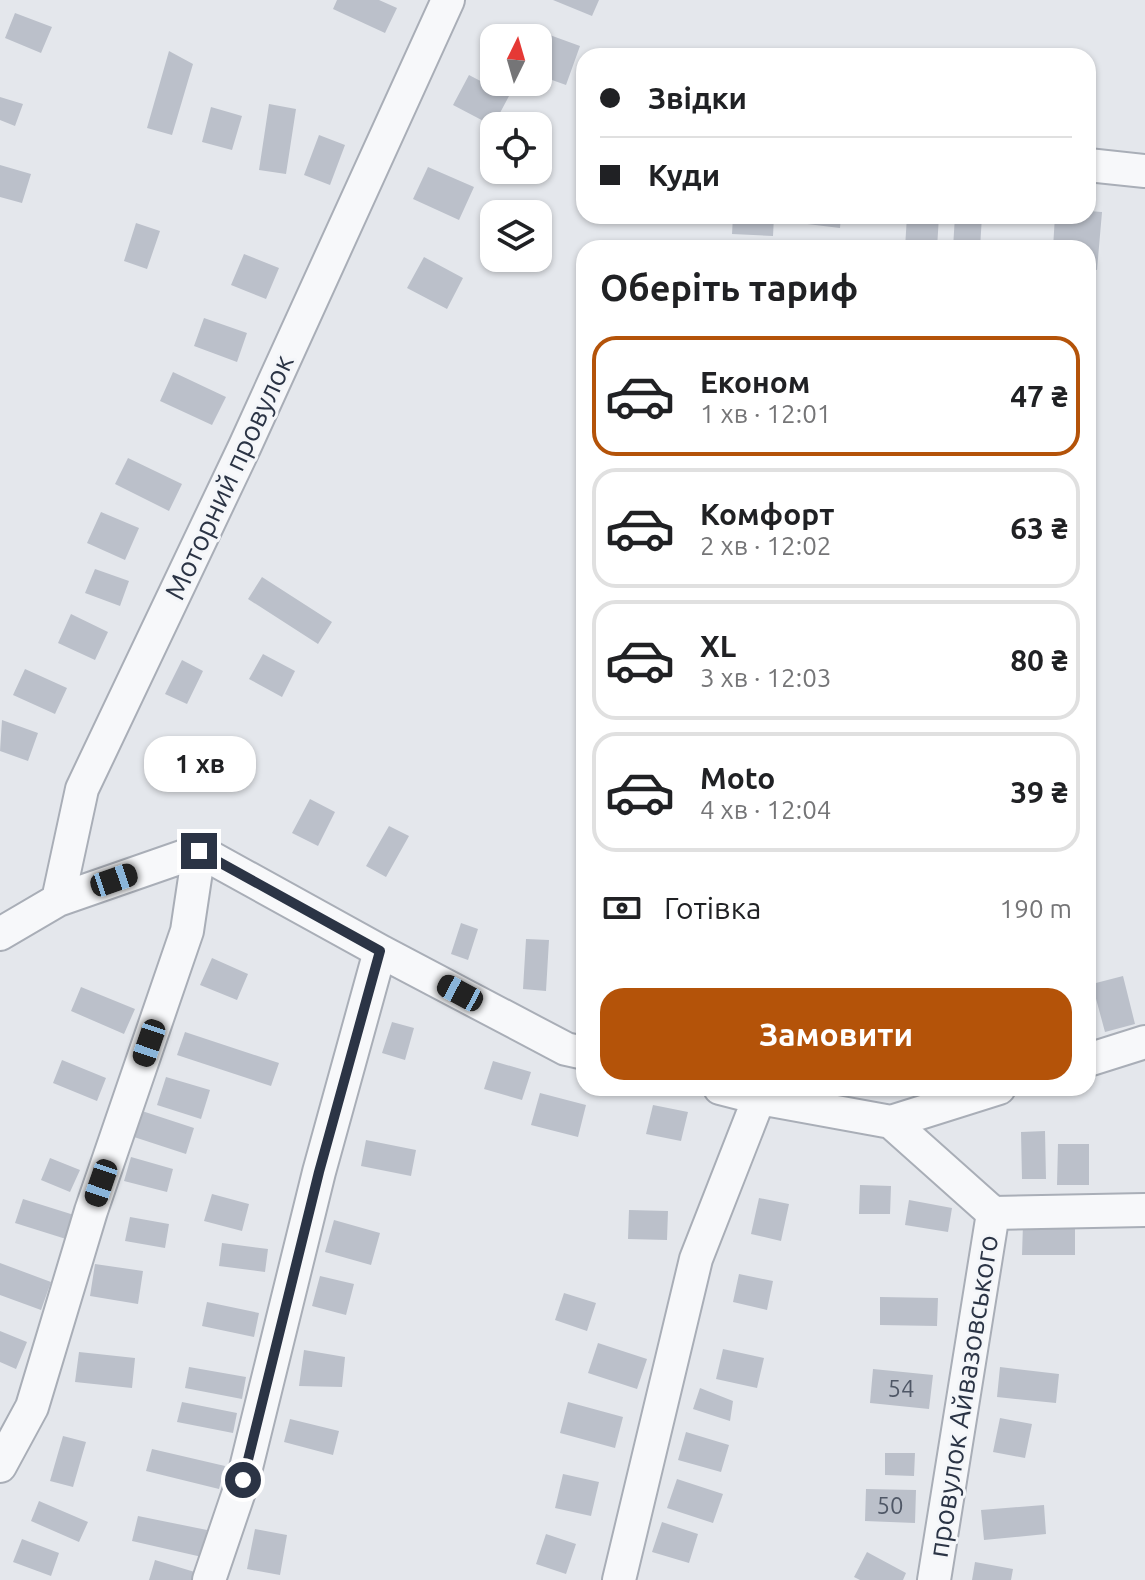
<!DOCTYPE html>
<html lang="uk">
<meta charset="utf-8">
<style>
body{margin:0;font-family:Ubuntu,sans-serif;background:#f6f6f6;color:#202124;height:100vh;display:flex;flex-direction:column;font-size:30px;white-space:nowrap}
*{box-sizing:border-box;margin:0}
p{font-size:26px;color:#757577}
.icon{flex:none;width:44px;height:44px;fill:none;stroke:currentColor;stroke-width:2;stroke-linecap:round;stroke-linejoin:round}
.map{position:relative;flex:1;overflow:hidden}
.panel{position:absolute;left:576px;top:240px;width:520px;height:856px;display:flex;flex-direction:column;background:#fff;border-radius:24px;box-shadow:0 2px 6px #0004}
.panel>*{flex:none}
.guide{position:absolute;left:576px;top:48px;width:520px;height:176px;border-radius:24px;box-shadow:0 2px 6px #0004;display:grid;align-content:center;height:176px;padding:0 24px;background:#fff}
.needle{width:52px;rotate:5deg}
.buttons{position:absolute;left:480px;top:24px;display:grid;gap:16px}
.buttons a{display:grid;place-items:center;width:72px;height:72px;border-radius:16px;background:#fff;box-shadow:0 2px 6px #0004;font-size:40px}
.end{position:absolute;width:36px;height:36px;margin:-18px;border:10px solid #2b3445;background:#fff;box-shadow:0 0 0 4px #fff}
.from{border-radius:50%}
.bubble{position:absolute;height:56px;border-radius:24px;background:#fff;box-shadow:0 2px 6px #0004;font-size:26px;font-weight:700;line-height:56px;text-align:center}
.car{position:absolute;width:24px;height:48px;margin:-24px -12px;border-radius:10px;box-shadow:0 0 6px 2px #0007;background:linear-gradient(#222 24%,#8ab4d8 0 40%,#222 0 76%,#8ab4d8 0 86%,#222 0)}
.guide b{display:flex;align-items:center;gap:28px;height:76px;font-size:30px}
.guide b+b{border-top:2px solid #e0e0e0}
.guide i{width:20px;height:20px;background:#202124}
ul{padding:0;list-style:none}
li{display:flex;align-items:center;gap:24px;height:120px;margin:0 16px 12px;padding:0 8px;border:4px solid #e0e0e0;border-radius:24px}
li div{flex:1}
li b{display:block;font-size:30px}
li em{font-style:normal;font-weight:700}
li.on{border-color:#b45309}
li>.icon{width:72px;height:72px;stroke-width:1.5}
h2{padding:0 24px;font-size:36px;line-height:96px}
.pay{display:flex;align-items:center;gap:20px;height:88px;padding:0 24px;font-size:30px}
.pay p{margin-inline-start:auto}
.action{display:flex;gap:16px;margin-top:auto;padding:16px 24px}
.action a{flex:1;height:92px;border-radius:24px;background:#b45309;color:#fff;font-size:32px;font-weight:700;line-height:92px;text-align:center}
.map>svg:first-child{display:block}
.building{fill:#bbc0ca}
.lines{fill:none;stroke-linecap:round;stroke-linejoin:round}
.minor-casing{stroke:#a9aeb7;stroke-width:36}
.minor{stroke:#f7f8fa;stroke-width:32}
.route{stroke:#2b3445;stroke-width:10}
.labels{text-anchor:middle;stroke-width:6;stroke-linejoin:round;paint-order:stroke}
.number-label{font-size:24px;fill:#4f5766}
.street-label{font-size:28px;fill:#2b3445;stroke:#f4f6f9}
</style>
<div class="map">
<svg width="1145" height="1580" viewBox="0 0 1145 1580">
<rect width="100%" height="100%" fill="#e4e7ec"/>
<path class="building" d="M337 0H379L397 8 385 33 333 9Z
M553 0H599L592 16Z
M15 13 52 27 41 53 5 38Z
M547 34 580 46 566 85 538 75V60Z
M760 48 796 51V56H760Z
M169 51 193 64 172 135 147 128Z
M469 75 509 96 493 126 453 105Z
M0 97 23 104 15 126 0 120Z
M269 104 296 109 286 174 259 170Z
M211 107 242 116 232 150 202 142Z
M319 135 345 145 330 185 304 175Z
M0 165 31 174 22 203 0 197Z
M428 167 474 187 459 220 413 199Z
M1088 211 1102 212 1097 270 1088 269V248H1053L1055 216H1088Z
M733 216H774L773 236 732 234Z
M800 216H841L840 228 799 223Z
M907 216H939L937 248H905Z
M955 216H982L980 248H953Z
M136 223 160 231 147 269 124 261Z
M244 254 279 268 266 299 231 285Z
M424 257 463 278 447 309 407 288Z
M204 318 247 333 237 362 194 346Z
M173 372 226 397 212 425 160 401Z
M128 458 182 484 169 511 115 484Z
M101 512 139 528 125 560 87 543Z
M95 569 129 581 120 606 85 593Z
M262 577 332 622 318 644 248 599Z
M71 614 108 632 95 660 58 643Z
M263 654 295 671 282 697 249 679Z
M182 660 203 671 187 704 165 694Z
M25 669 67 688 55 714 13 695Z
M2 720 38 733 28 761 0 751Z
M310 799 335 812 318 846 292 833Z
M389 826 409 836 386 877 366 866Z
M461 923 478 929 468 960 451 954Z
M526 939 549 940 546 991 523 989Z
M212 958 248 974 237 1000 200 985Z
M1123 976 1135 1024 1105 1032 1092 984Z
M579 980H584V1034H582Z
M81 987 135 1009 124 1034 71 1011Z
M392 1022 414 1028 405 1060 382 1053Z
M185 1032 279 1063 271 1086 177 1055Z
M62 1060 106 1078 97 1101 53 1083Z
M493 1061 531 1072 522 1100 484 1089Z
M166 1077 210 1090 201 1119 157 1105Z
M540 1093 586 1105 578 1137 531 1125Z
M653 1105 688 1112 681 1141 646 1134Z
M142 1111 194 1128 186 1154 134 1137Z
M1045 1131 1046 1179H1022L1021 1132Z
M366 1140 416 1150 411 1176 361 1166Z
M1058 1144H1089V1185H1057Z
M131 1157 173 1169 167 1192 124 1181Z
M50 1158 80 1170 70 1192 41 1180Z
M860 1185 891 1186 890 1214H859Z
M212 1194 249 1204 242 1231 204 1221Z
M759 1198 789 1204 781 1241 751 1234Z
M23 1199 74 1215 66 1239 15 1223Z
M909 1200 952 1208 948 1232 905 1225Z
M629 1210 668 1211 667 1240 628 1239Z
M130 1217 169 1224 165 1248 125 1241Z
M334 1220 380 1233 371 1265 325 1252Z
M1023 1224 1075 1225V1255H1022Z
M222 1243 268 1249 265 1272 219 1266Z
M0 1263 51 1282 41 1310 0 1295Z
M95 1264 143 1271 138 1304 90 1296Z
M739 1274 773 1281 767 1310 733 1302Z
M320 1276 354 1284 346 1315 312 1306Z
M564 1293 596 1303 587 1331 555 1320Z
M880 1297 938 1298 937 1326 880 1325Z
M207 1302 259 1313 254 1337 202 1326Z
M0 1331 27 1342 16 1369 0 1362Z
M598 1343 647 1359 637 1389 588 1373Z
M723 1349 764 1358 757 1388 716 1379Z
M304 1350 345 1357 342 1387 299 1386Z
M79 1352 135 1358 132 1388 75 1382Z
M189 1367 246 1377 242 1399 185 1388Z
M1000 1367 1059 1374 1056 1403 997 1397Z
M873 1369 933 1375 929 1409 870 1403Z
M700 1388 733 1401 730 1421 693 1409Z
M182 1402 237 1413 233 1433 177 1422Z
M568 1402 623 1417 615 1448 560 1433Z
M1000 1418 1032 1424 1025 1458 993 1452Z
M290 1419 339 1431 333 1455 284 1442Z
M686 1432 729 1445 721 1472 678 1460Z
M63 1436 86 1442 73 1487 50 1481Z
M152 1449 225 1466 219 1489 146 1471Z
M885 1453H915L914 1476 885 1475Z
M563 1474 599 1482 591 1516 555 1508Z
M677 1479 723 1494 713 1523 667 1508Z
M866 1489 916 1490 915 1523 865 1521Z
M39 1501 88 1522 79 1542 31 1521Z
M1044 1505 1046 1534 984 1540 981 1510Z
M138 1516 207 1530 202 1557 132 1541Z
M662 1522 698 1534 689 1563 652 1552Z
M255 1529 287 1535 280 1575 247 1569Z
M546 1534 576 1544 566 1574 536 1564Z
M22 1539 59 1553 51 1576 13 1562Z
M867 1552 906 1573 903 1580H860L854 1577Z
M155 1560 198 1573 196 1580H149Z
M975 1562 1013 1569 1011 1580H972Z"/>
<g class="lines">
<g class="minor-casing">
<path id="minor" d="M1088 165 1145 171
M58 900 199 851 380 951 566 1049 584 1053
M0 934 58 900 82 789 245 446 448 0
M1088 1060 1145 1042
M720 1088 759 1098 891 1122 993 1213 1145 1210
M891 1122 999 1088
M0 1466 32 1407 91 1211 187 931 199 851
M209 1580 243 1480 319 1172 380 951
M619 1580 696 1259 759 1098
M934 1580 993 1213"/>
</g>
<use href="#minor" class="minor"/>
</g>
<g class="lines">
<path class="route" d="M199 851 380 951 319 1172 243 1480"/>
</g>
<g class="labels">
<g class="number-label">
<text x="901" y="1397">54</text>
<text x="890" y="1514">50</text>
</g>
<g class="street-label">
<text transform="translate(229 477) rotate(-65)" y="10">Моторний провулок</text>
<text transform="translate(963 1396) rotate(-81)" y="10">провулок Айвазовського</text>
</g>
</g>
</svg>
<div class="buttons">
<a><svg class="needle" viewBox="-14 -14 28 28"><path d="M0-13l5 13h-10z" fill="#e53935"/><path d="M0 13l5-13h-10z" fill="#757577"/></svg></a>
<a><svg class="icon" aria-label="locate" viewBox="0 0 24 24"><circle cx="12" cy="12" r="6"/><path d="M12 2v4M12 18v4M2 12h4M18 12h4"/></svg></a>
<a><svg class="icon" aria-label="layers" viewBox="0 0 24 24"><path d="M12 4l9 5-9 5-9-5zM3 14l9 5 9-5"/></svg></a>
</div>
<i class="end from" style="left:243px;top:1480px"></i>
<i class="end" style="left:199px;top:851px"></i>
<div class="bubble" style="left:144px;top:736px;width:112px">1 хв</div>
<i class="car" style="left:114px;top:880px;rotate:71deg"></i>
<i class="car" style="left:460px;top:993px;rotate:298deg"></i>
<i class="car" style="left:149px;top:1043px;rotate:199deg"></i>
<i class="car" style="left:101px;top:1183px;rotate:199deg"></i>
<div class="guide">
<b><i class="from"></i>Звідки</b>
<b><i></i>Куди</b>
</div>
<section class="panel">
<h2>Оберіть тариф</h2>
<ul>
<li class="on"><svg class="icon" aria-label="car" viewBox="0 0 24 24"><path d="M5 17H2v-5l4-1 3-4h7l3 4 3 1v5h-3M9 17h6M6 11h13"/><circle cx="7" cy="17" r="2"/><circle cx="17" cy="17" r="2"/></svg><div><b>Економ</b><p>1 хв · 12:01</p></div><em>47 ₴</em></li>
<li><svg class="icon" aria-label="car" viewBox="0 0 24 24"><path d="M5 17H2v-5l4-1 3-4h7l3 4 3 1v5h-3M9 17h6M6 11h13"/><circle cx="7" cy="17" r="2"/><circle cx="17" cy="17" r="2"/></svg><div><b>Комфорт</b><p>2 хв · 12:02</p></div><em>63 ₴</em></li>
<li><svg class="icon" aria-label="car" viewBox="0 0 24 24"><path d="M5 17H2v-5l4-1 3-4h7l3 4 3 1v5h-3M9 17h6M6 11h13"/><circle cx="7" cy="17" r="2"/><circle cx="17" cy="17" r="2"/></svg><div><b>XL</b><p>3 хв · 12:03</p></div><em>80 ₴</em></li>
<li><svg class="icon" aria-label="car" viewBox="0 0 24 24"><path d="M5 17H2v-5l4-1 3-4h7l3 4 3 1v5h-3M9 17h6M6 11h13"/><circle cx="7" cy="17" r="2"/><circle cx="17" cy="17" r="2"/></svg><div><b>Moto</b><p>4 хв · 12:04</p></div><em>39 ₴</em></li>
</ul>
<div class="pay"><svg class="icon" aria-label="cash" viewBox="0 0 24 24"><path d="M3 7h18v10H3z"/><circle cx="12" cy="12" r="2"/></svg>Готівка<p>190 m</p></div>
<div class="action"><a>Замовити</a></div>
</section>
</div>
